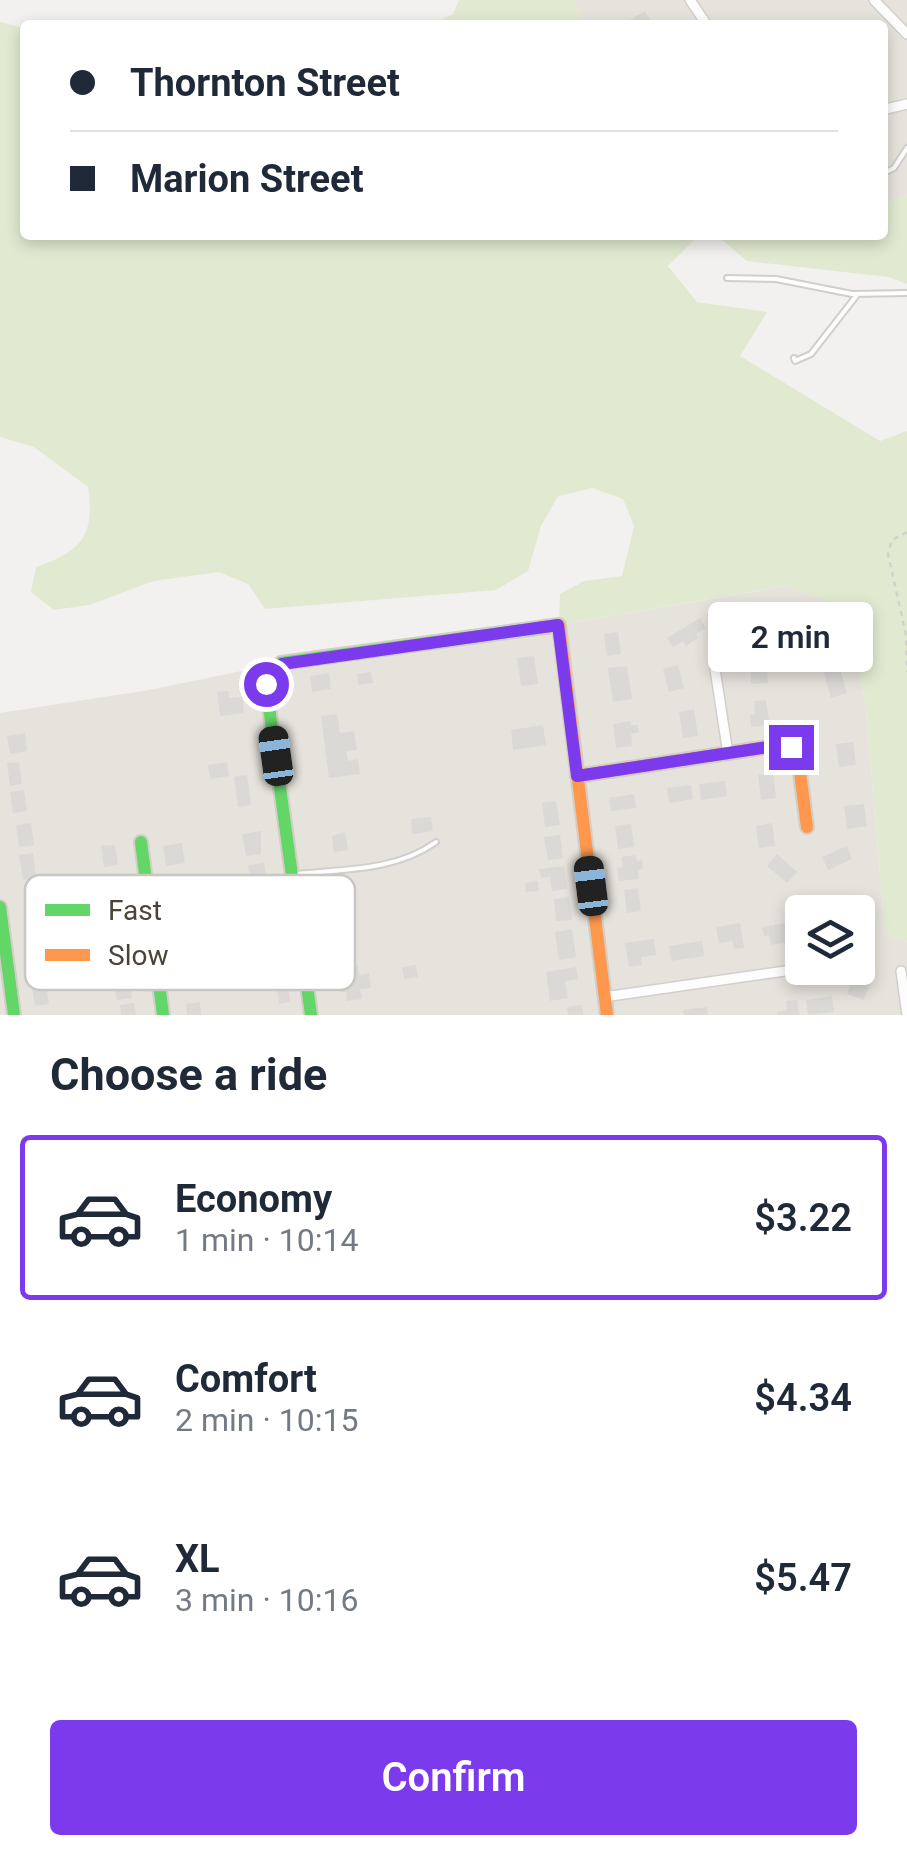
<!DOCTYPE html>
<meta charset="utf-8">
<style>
body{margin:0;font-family:Roboto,sans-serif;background:#f2f2f3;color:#1f2937;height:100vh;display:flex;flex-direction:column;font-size:38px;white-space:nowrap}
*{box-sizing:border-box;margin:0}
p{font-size:32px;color:#747a83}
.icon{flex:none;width:55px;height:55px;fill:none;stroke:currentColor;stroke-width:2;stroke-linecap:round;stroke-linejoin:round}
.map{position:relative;height:1015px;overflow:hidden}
.drawer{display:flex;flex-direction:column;background:#fff;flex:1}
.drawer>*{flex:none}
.banner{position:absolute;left:20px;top:20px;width:868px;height:220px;border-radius:10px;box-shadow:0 5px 15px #0003;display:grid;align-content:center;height:220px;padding:0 50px;background:#fff}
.buttons{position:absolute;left:785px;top:895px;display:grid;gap:20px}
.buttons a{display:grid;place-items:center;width:90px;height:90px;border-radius:10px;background:#fff;box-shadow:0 5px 15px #0003;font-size:50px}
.end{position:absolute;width:45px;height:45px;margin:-22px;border:12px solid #7c3aed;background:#fff;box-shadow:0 0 0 5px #fff}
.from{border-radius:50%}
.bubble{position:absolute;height:70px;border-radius:10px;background:#fff;box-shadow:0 5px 15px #0003;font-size:32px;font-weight:600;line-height:70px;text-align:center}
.car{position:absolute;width:30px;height:60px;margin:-30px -15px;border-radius:12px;box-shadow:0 0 8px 2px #0007;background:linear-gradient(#222 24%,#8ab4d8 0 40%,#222 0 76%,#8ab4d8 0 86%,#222 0)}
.banner b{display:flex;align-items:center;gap:35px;height:95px;font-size:38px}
.banner b+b{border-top:2px solid #e0e1e3}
.banner i{width:25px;height:25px;background:#1f2937}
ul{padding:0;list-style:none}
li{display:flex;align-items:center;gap:30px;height:165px;margin:0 20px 15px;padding:0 30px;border:5px solid transparent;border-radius:10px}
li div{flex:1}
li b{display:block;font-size:38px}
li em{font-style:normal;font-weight:600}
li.active{border-color:#7c3aed}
li>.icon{width:90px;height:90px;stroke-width:1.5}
h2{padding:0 50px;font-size:45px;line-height:120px}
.button{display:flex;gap:20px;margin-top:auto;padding:20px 50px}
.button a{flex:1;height:115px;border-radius:10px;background:#7c3aed;color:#fff;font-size:40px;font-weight:600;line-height:115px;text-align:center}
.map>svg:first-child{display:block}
.residential{fill:#e6e3dd;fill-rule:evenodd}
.green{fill:#e1ead1}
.building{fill:#dbd9d6}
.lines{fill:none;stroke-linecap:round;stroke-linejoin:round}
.lane-casing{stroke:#d1cfcc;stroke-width:8}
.street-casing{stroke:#d1cfcc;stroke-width:12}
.fast-casing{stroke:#d2cec6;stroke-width:16}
.slow-casing{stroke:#d2cec6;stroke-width:16}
.path{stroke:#d3d1cd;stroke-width:2.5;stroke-dasharray:5 5;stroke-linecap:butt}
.lane{stroke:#fdfdfd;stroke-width:4}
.street{stroke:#fdfdfd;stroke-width:9}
.fast{stroke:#63d668;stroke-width:12}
.slow{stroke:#ff974d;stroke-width:12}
.route{stroke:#7c3aed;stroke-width:12}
.key{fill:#fff;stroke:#c8c7c4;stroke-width:2.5}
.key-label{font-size:28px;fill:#49433a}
</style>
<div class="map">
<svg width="907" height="1015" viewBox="0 0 907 1015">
<rect width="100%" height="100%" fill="#f3f1ef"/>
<path class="residential" d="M573 0H907V195L883 203 882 25H584Z
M786 586 822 598 850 639 865 698 885 934 907 942V1015H0V713L149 690 281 663 559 625ZM802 912H858V968H802Z"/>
<path class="green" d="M459 0H573L584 25H431L453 14Z
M0 22 23 28 25 36V235H699L668 266 697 302 767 312 740 356 880 441 907 431V942L885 934 865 698 850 639 822 598 785 586 559 625 560 594 584 581 622 576 634 526 623 499 592 488 558 496 541 526 528 571 496 590 265 609 248 584 219 572 154 581 89 605 54 610 31 592 36 567C82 551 95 535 88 487L34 447 0 437Z
M907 195V284L888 277 747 261 716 235H882L883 203Z"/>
<path class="building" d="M645 11 653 25H630L628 21Z
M739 615 742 633 730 634 728 616Z
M700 618 706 628 696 634 698 638 686 646 683 641 673 647 667 638Z
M618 632 621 654 607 656 604 634Z
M766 646 768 683 751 684 750 647Z
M534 656 538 684 521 686 517 658Z
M837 659 847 693 831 698 821 663Z
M678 665 684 688 669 692 663 669Z
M627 666 632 699 613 702 608 668Z
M371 672 373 683 358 685 357 674Z
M329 673 331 689 312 692 310 676Z
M228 691 229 698 242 697 244 713 220 716 217 692Z
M766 700 770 725 751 727 750 715 755 714 754 701Z
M694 709 698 736 683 738 679 712Z
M337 714 340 733 354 731 357 750 346 751 348 761 358 759 360 774 329 778 321 716Z
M631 721V725H638L639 732 631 734 632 746 616 748 613 724Z
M543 725 546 745 513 750 511 730Z
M25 733 27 751 10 754 7 736Z
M853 742 856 765 839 767 836 744Z
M19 762 22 784 10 786 7 763Z
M227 762 229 776 210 779 208 765Z
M773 773 776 798 761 800 758 775Z
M247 775 251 805 238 807 234 777Z
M725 781 727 796 701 800 699 784Z
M691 785 693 799 669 803 667 788Z
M24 790 27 811 13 813 10 792Z
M634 794 636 808 611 811 609 798Z
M556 801 560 825 545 827 542 803Z
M864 804 867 826 847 829 844 806Z
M431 817 433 831 412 834 411 819Z
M31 823 34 845 19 847 16 825Z
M772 823 775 846 759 848 756 826Z
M631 824 634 847 618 849 615 826Z
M261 831V854L246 856 242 834Z
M345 832 348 850 334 852 332 836Z
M560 835 563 858 548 860 544 837Z
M182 843 185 863 166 866 163 846Z
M115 845 118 865 104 867 101 846Z
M847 846 852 859 828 870 822 857Z
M33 853 36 878 23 880 19 855Z
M777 854 797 872 787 883 767 866Z
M636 855 637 861 642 860 643 869 638 870 639 879 619 881 617 868 623 867 621 857Z
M264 863 267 885 251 887 248 865Z
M564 866 567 889 552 891 550 877 541 878 539 869Z
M183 874 186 895 170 897 167 876Z
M538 881 539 891 526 892 525 883Z
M35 885 38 904 26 906 24 887Z
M638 888 641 911 627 913 624 890Z
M569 897 572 920 556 921 554 899Z
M802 917V933L797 934 795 918Z
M740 923 744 948 734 949 732 941 719 943 716 927Z
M788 923 790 942 771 945 769 935 764 936 762 927Z
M572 929 576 957 559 960 555 932Z
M858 930 869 949 858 956Z
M654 939 656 955 641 957 642 965 629 967 625 943Z
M702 941 704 956 671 961 669 946Z
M358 965 359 975 369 973 371 988 360 989 362 999 347 1001 346 992H341L339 979H344L343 967Z
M416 965 418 977 404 979 402 967Z
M576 967 578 979 565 981 568 998 550 1001 546 972Z
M856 970 873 976 864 1000 847 994Z
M44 972 49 1004 35 1006 30 974Z
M286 973 290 1002 279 1004 275 974Z
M129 975 132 998 117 1000 115 990H111L110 984 115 983 114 977Z
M832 996 834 1012 808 1015 806 1000Z
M797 1000 799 1015H777V1012L787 1010 786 1001Z
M200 1002 201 1015H187L186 1004Z
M134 1003 136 1015H121L120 1005Z
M582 1005 583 1015H568L567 1007Z
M707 1007 708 1015H684L683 1010Z"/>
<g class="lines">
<g class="lane-casing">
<path id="lane" d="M882 169 886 172 894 168 907 148
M727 278 776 279 852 294 907 293
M794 358 795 361 811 354 857 295
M296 874C344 869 396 871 436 842"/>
</g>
<g class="street-casing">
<path id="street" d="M690 0 707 25
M874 0 907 34
M882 110 907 104
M715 669 728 754
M901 971 907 1015
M604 997 806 968"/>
</g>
<g class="fast-casing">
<path id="fast" d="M141 842 163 1015
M0 907 14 1015
M311 1015 266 685 274 668 281 663 545 627"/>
</g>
<g class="slow-casing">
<path id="slow" d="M545 627 559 625 607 1015
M577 776 781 745 791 747 798 757 807 827"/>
</g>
<path class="path" d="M907 532 892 540 888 554 906 635 907 672"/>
<use href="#lane" class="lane"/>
<use href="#street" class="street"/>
<use href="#fast" class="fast"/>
<use href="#slow" class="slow"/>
</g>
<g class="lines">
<path class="route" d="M266 684 274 668 282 664 558 625 577 776 781 745 791 747"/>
</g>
<rect x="25" y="875" width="330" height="115" rx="15" class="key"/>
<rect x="45" y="904" width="45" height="12" fill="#63d668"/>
<rect x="45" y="949" width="45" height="12" fill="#ff974d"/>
<g class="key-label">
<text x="108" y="920">Fast</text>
<text x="108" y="965">Slow</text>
</g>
</svg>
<div class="buttons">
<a><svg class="icon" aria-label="layers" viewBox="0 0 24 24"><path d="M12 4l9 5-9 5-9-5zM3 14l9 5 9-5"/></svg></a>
</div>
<i class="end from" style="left:266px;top:684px"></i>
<i class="end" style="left:791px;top:747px"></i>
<div class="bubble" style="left:708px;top:602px;width:165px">2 min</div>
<i class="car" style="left:276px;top:756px;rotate:352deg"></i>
<i class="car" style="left:591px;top:886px;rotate:353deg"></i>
<div class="banner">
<b><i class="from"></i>Thornton Street</b>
<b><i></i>Marion Street</b>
</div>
</div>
<section class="drawer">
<h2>Choose a ride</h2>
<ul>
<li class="active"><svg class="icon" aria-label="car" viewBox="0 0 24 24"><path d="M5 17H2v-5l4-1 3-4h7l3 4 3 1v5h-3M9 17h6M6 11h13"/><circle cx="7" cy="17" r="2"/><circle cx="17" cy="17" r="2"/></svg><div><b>Economy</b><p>1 min · 10:14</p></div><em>$3.22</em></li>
<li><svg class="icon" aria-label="car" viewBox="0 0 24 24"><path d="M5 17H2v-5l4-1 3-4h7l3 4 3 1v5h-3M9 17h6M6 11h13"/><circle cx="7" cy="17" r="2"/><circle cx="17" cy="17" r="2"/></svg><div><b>Comfort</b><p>2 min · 10:15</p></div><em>$4.34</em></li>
<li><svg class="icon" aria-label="car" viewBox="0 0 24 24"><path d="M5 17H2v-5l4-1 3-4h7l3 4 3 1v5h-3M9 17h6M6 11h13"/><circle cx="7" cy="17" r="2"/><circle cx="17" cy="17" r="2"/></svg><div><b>XL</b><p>3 min · 10:16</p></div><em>$5.47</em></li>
</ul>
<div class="button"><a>Confirm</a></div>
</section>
